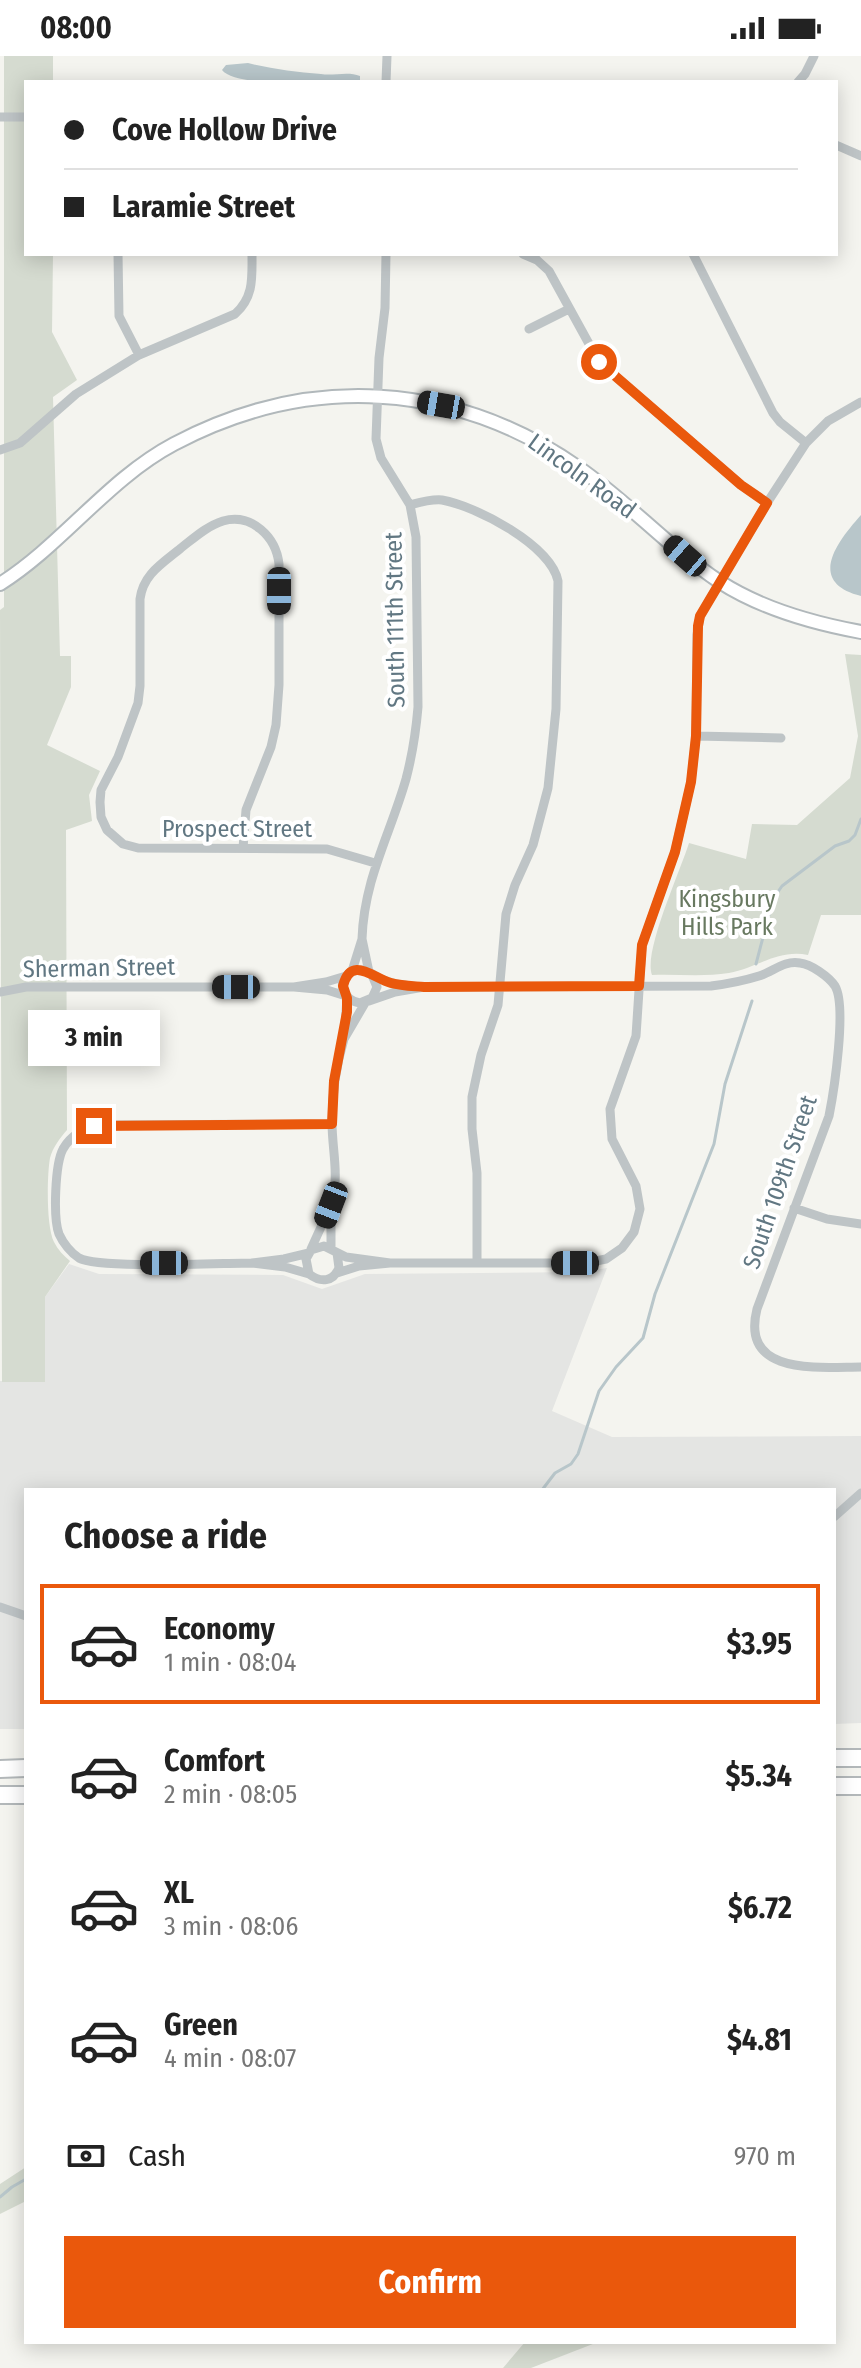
<!DOCTYPE html>
<meta charset="utf-8">
<style>
body{margin:0;font-family:"Fira Sans Condensed",sans-serif;background:#f6f6f6;color:#222;height:100vh;display:flex;flex-direction:column;font-size:30px;white-space:nowrap}
*{box-sizing:border-box;margin:0}
p{font-size:26px;color:#767676}
.icon{flex:none;width:44px;height:44px;fill:none;stroke:currentColor;stroke-width:2;stroke-linecap:round;stroke-linejoin:round}
.map{position:relative;flex:1;overflow:hidden}
.panel{position:absolute;left:24px;top:1432px;width:812px;height:856px;display:flex;flex-direction:column;background:#fff;border-radius:0px;box-shadow:0 4px 20px #0003}
.panel>*{flex:none}
.top-card{position:absolute;left:24px;top:24px;width:814px;height:176px;border-radius:0px;box-shadow:0 4px 20px #0003;display:grid;align-content:center;height:176px;padding:0 40px;background:#fff}
.end{position:absolute;width:36px;height:36px;margin:-18px;border:10px solid #ea580c;background:#fff;box-shadow:0 0 0 4px #fff}
.from{border-radius:50%}
.bubble{position:absolute;height:56px;border-radius:0px;background:#fff;box-shadow:0 4px 20px #0003;font-size:26px;font-weight:700;line-height:56px;text-align:center}
.car{position:absolute;width:24px;height:48px;margin:-24px -12px;border-radius:10px;box-shadow:0 0 6px 2px #0007;background:linear-gradient(#222 24%,#8ab4d8 0 40%,#222 0 76%,#8ab4d8 0 86%,#222 0)}
.top-card b{display:flex;align-items:center;gap:28px;height:76px;font-size:30px}
.top-card b+b{border-top:2px solid #e0e0e0}
.top-card i{width:20px;height:20px;background:#222}
ul{padding:0;list-style:none}
li{display:flex;align-items:center;gap:24px;height:120px;margin:0 16px 12px;padding:0 24px;border:4px solid transparent;border-radius:0px}
li div{flex:1}
li b{display:block;font-size:30px}
li em{font-style:normal;font-weight:700}
li.selected{border-color:#ea580c}
li>.icon{width:72px;height:72px;stroke-width:1.5}
h2{padding:0 40px;font-size:36px;line-height:96px}
.pay{display:flex;align-items:center;gap:20px;height:88px;padding:0 40px;font-size:30px}
.pay p{margin-inline-start:auto}
.action{display:flex;gap:16px;margin-top:auto;padding:16px 40px}
.action a{flex:1;height:92px;border-radius:0px;background:#ea580c;color:#fff;font-size:32px;font-weight:700;line-height:92px;text-align:center}
.status{display:flex;justify-content:space-between;align-items:center;height:56px;padding:0 40px;background:#fff;direction:ltr}
.status svg{height:22px;fill:currentColor}
.map>svg:first-child{display:block}
.built{fill:#e4e5e3}
.green{fill:#d5dbd0}
.water{fill:#b8c6ca}
.lines{fill:none;stroke-linecap:round;stroke-linejoin:round}
.stream{stroke:#b8c6ca;stroke-width:3}
.secondary-casing{stroke:#b1b8bb;stroke-width:16}
.highway-casing{stroke:#b3b8ba;stroke-width:20}
.street{stroke:#bec4c6;stroke-width:9}
.secondary{stroke:#fff;stroke-width:12}
.highway{stroke:#fff;stroke-width:16}
.route{stroke:#ea580c;stroke-width:10}
.labels{text-anchor:middle;stroke-width:8;stroke-linejoin:round;paint-order:stroke}
.street-label{font-size:24px;fill:#617782;stroke:#fff}
.park-label{font-size:24px;fill:#687960;stroke:#fff}
</style>
<div class="status"><b>08:00</b><svg viewBox="0 0 49 12"><path d="M0 12V9h3v3zM5 12V6h3v6zM10 12V3h3v9zM15 12V0h3v12zM26 1h20v11H26zM47 4h2v5h-2z"/></svg></div>
<div class="map">
<svg width="861" height="2312" viewBox="0 0 861 2312">
<rect width="100%" height="100%" fill="#f4f4ef"/>
<path class="built" d="M69 1208 99 1218 283 1219 322 1233 365 1218 581 1216 607 1212 552 1355 612 1381 861 1380V1667L834 1668V1434H26V1673H0V1325H45V1241Z"/>
<path class="green" d="M4 0H53V26H26V198H53L52 276 77 324 53 341 60 600H71V631L47 689 100 715 89 739 92 765 66 774 67 1074C60 1082 53 1091 50 1102 47 1119 46 1170 54 1186 58 1194 64 1200 70 1205L45 1241V1326H2L0 554 4 551Z
M845 598 861 599V859H821L808 899C778 893 757 912 729 917 704 921 677 918 652 919 643 896 680 816 689 787L746 803 752 768 797 769 850 722 858 680Z
M26 2111V2145L0 2158V2128Z
M525 2286H598L531 2312H503Z"/>
<path class="water" d="M248 7C272 13 296 16 321 18 334 20 348 15 360 20V26C333 26 237 33 222 14L226 9Z
M861 459V540C806 526 837 486 861 459Z"/>
<g class="lines">
<path class="stream" d="M756 908 773 843 782 830 835 790 849 785 855 779 861 763
M542 1434 555 1417 571 1408 578 1398 599 1335 616 1311 643 1282 655 1238 714 1088 725 1028 752 945
M0 2141 12 2131 26 2123"/>
<g class="secondary-casing">
<path id="secondary" d="M0 528C63 488 108 423 174 388 308 317 454 325 579 412 628 446 669 492 720 526 762 553 812 567 861 576"/>
</g>
<g class="highway-casing">
<path id="highway" d="M834 1702H861
M0 1713 26 1712
M834 1730H861
M0 1739H26"/>
</g>
<path class="street" d="M386 26 387 0
M798 26 805 18 814 0
M0 61H26
M836 89 861 100
M118 198 119 260 139 299
M523 198 537 204 549 215 599 306 741 429 767 447
M693 198 773 357 780 366 806 387
M529 273 569 253
M0 394 20 387 76 338 139 299 235 258C254 241 252 222 252 198
M410 449C421 446 431 443 442 444 476 450 551 489 558 525L556 653 548 732 533 789 515 829 506 858 498 949 481 999 472 1041V1073L477 1117V1206
M696 680 781 682
M243 792 246 754 271 691 276 669 279 629V508C276 481 252 457 223 465 207 470 194 482 181 492 163 507 143 518 140 543V630L138 647 118 701 101 734 100 746 101 761 107 774 123 788 138 792 327 793 375 807
M362 883C364 823 390 779 406 723 412 700 416 675 418 651L416 481 410 449 381 402 376 383 379 302 385 252 386 198
M352 915 362 883 369 916
M424 931 711 930C727 928 743 925 759 920 773 916 784 904 800 907 811 908 829 921 835 930 847 950 834 1035 829 1060L757 1253C740 1321 821 1311 861 1311
M0 936 26 931H294
M346 940 327 934 294 931 326 926 346 920
M347 942 344 983 365 947
M369 945 395 936 424 931C412 930 398 930 386 925 378 923 372 916 364 914 359 913 355 914 351 916 334 926 345 945 360 947L372 942 377 931 372 919
M331 1149C340 1120 332 1095 332 1066 332 1038 336 1010 344 983
M794 1152 827 1163 861 1168
M311 1193 331 1149V1192
M309 1197 284 1203 252 1207 285 1211 309 1218
M337 1197 339 1212C333 1226 321 1227 309 1218L306 1203 311 1194 324 1190 346 1201 390 1207 359 1210 337 1217
M252 1207C222 1207 98 1213 79 1202 71 1197 63 1187 59 1178 53 1162 55 1108 63 1093 72 1077 87 1071 104 1069L332 1068
M390 1207H586L606 1203 622 1192 634 1176 640 1153 636 1130 612 1083 610 1053 636 980 642 889 675 796 691 726 696 680 697 579 700 560 767 447 806 387 828 365 861 346
M834 1461 861 1437
M0 1551 26 1560"/>
<use href="#secondary" class="secondary"/>
<use href="#highway" class="highway"/>
</g>
<g class="lines">
<path class="route" d="M94 1070 332 1068 334 1025 347 956V942L343 930C351 899 373 922 391 927 402 930 413 930 424 931L639 930 642 889 675 796 691 726 696 680 698 570 700 560 767 447 741 429 599 306"/>
</g>
<g class="labels">
<g class="street-label">
<text transform="translate(582 420) rotate(36)" y="8">Lincoln Road</text>
<text transform="translate(395 564) rotate(-91)" y="8">South 111th Street</text>
<text x="237" y="781">Prospect Street</text>
<text transform="translate(99 912) rotate(-1)" y="8">Sherman Street</text>
<text transform="translate(780 1126) rotate(-71)" y="8">South 109th Street</text>
</g>
<g class="park-label">
<text x="727" y="851">Kingsbury<tspan x="727" dy="28">Hills Park</tspan></text>
</g>
</g>
</svg>
<i class="end from" style="left:599px;top:306px"></i>
<i class="end" style="left:94px;top:1070px"></i>
<div class="bubble" style="left:28px;top:954px;width:132px">3 min</div>
<i class="car" style="left:441px;top:349px;rotate:280deg"></i>
<i class="car" style="left:685px;top:500px;rotate:311deg"></i>
<i class="car" style="left:279px;top:535px;rotate:180deg"></i>
<i class="car" style="left:236px;top:931px;rotate:270deg"></i>
<i class="car" style="left:331px;top:1149px;rotate:201deg"></i>
<i class="car" style="left:164px;top:1207px;rotate:270deg"></i>
<i class="car" style="left:575px;top:1207px;rotate:270deg"></i>
<div class="top-card">
<b><i class="from"></i>Cove Hollow Drive</b>
<b><i></i>Laramie Street</b>
</div>
<section class="panel">
<h2>Choose a ride</h2>
<ul>
<li class="selected"><svg class="icon" aria-label="car" viewBox="0 0 24 24"><path d="M5 17H2v-5l4-1 3-4h7l3 4 3 1v5h-3M9 17h6M6 11h13"/><circle cx="7" cy="17" r="2"/><circle cx="17" cy="17" r="2"/></svg><div><b>Economy</b><p>1 min · 08:04</p></div><em>$3.95</em></li>
<li><svg class="icon" aria-label="car" viewBox="0 0 24 24"><path d="M5 17H2v-5l4-1 3-4h7l3 4 3 1v5h-3M9 17h6M6 11h13"/><circle cx="7" cy="17" r="2"/><circle cx="17" cy="17" r="2"/></svg><div><b>Comfort</b><p>2 min · 08:05</p></div><em>$5.34</em></li>
<li><svg class="icon" aria-label="car" viewBox="0 0 24 24"><path d="M5 17H2v-5l4-1 3-4h7l3 4 3 1v5h-3M9 17h6M6 11h13"/><circle cx="7" cy="17" r="2"/><circle cx="17" cy="17" r="2"/></svg><div><b>XL</b><p>3 min · 08:06</p></div><em>$6.72</em></li>
<li><svg class="icon" aria-label="car" viewBox="0 0 24 24"><path d="M5 17H2v-5l4-1 3-4h7l3 4 3 1v5h-3M9 17h6M6 11h13"/><circle cx="7" cy="17" r="2"/><circle cx="17" cy="17" r="2"/></svg><div><b>Green</b><p>4 min · 08:07</p></div><em>$4.81</em></li>
</ul>
<div class="pay"><svg class="icon" aria-label="cash" viewBox="0 0 24 24"><path d="M3 7h18v10H3z"/><circle cx="12" cy="12" r="2"/></svg>Cash<p>970 m</p></div>
<div class="action"><a>Confirm</a></div>
</section>
</div>
